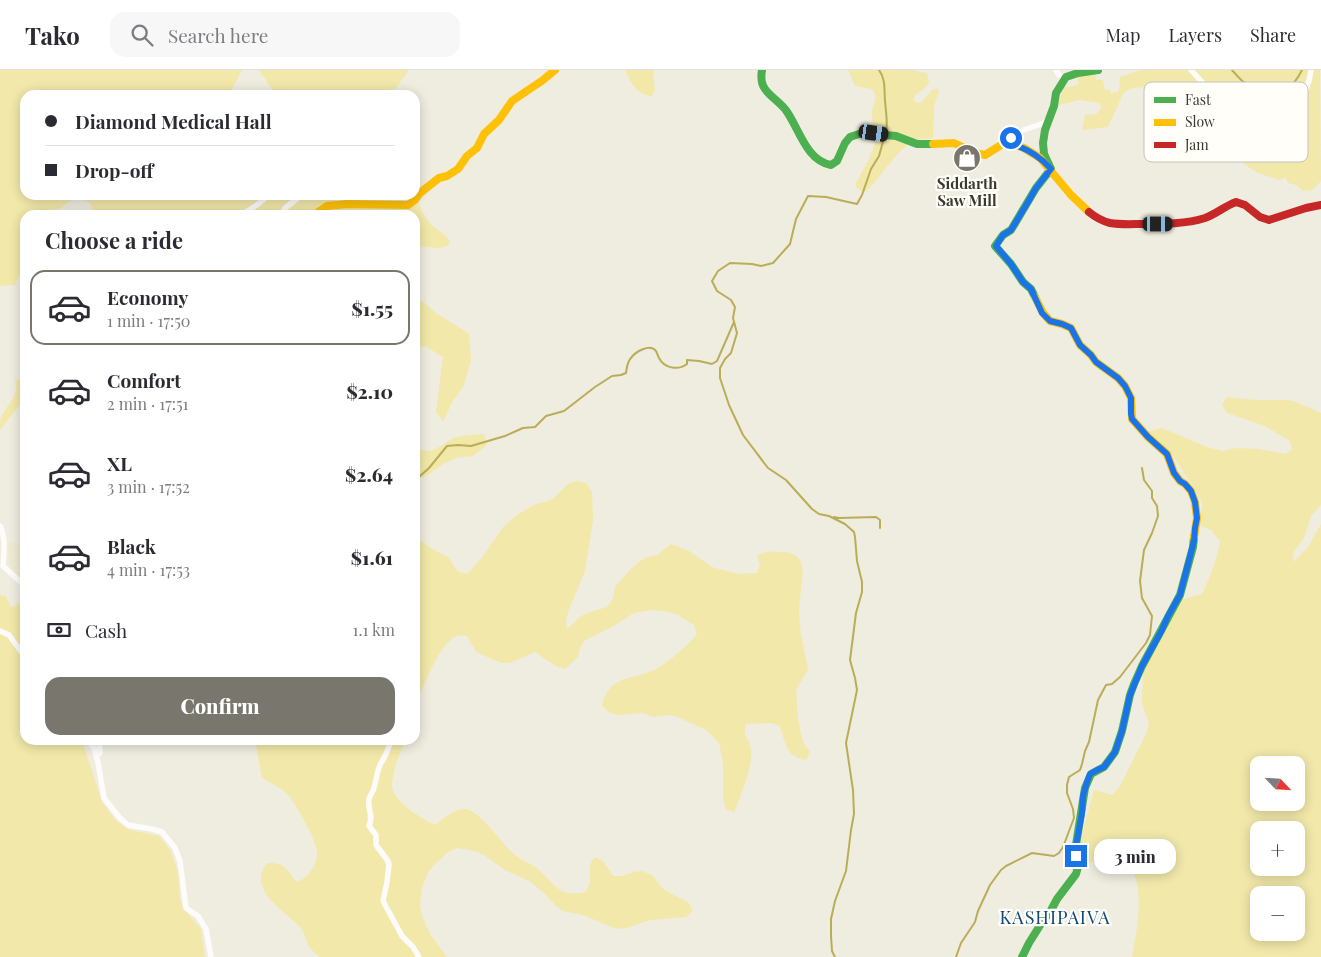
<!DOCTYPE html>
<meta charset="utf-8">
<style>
body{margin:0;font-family:"Playfair Display",serif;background:#f7f7f7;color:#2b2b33;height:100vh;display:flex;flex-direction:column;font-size:19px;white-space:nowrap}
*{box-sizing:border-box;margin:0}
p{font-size:16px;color:#7c7c81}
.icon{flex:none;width:28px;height:28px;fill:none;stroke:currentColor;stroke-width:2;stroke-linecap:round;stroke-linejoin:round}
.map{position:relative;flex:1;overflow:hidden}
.sheet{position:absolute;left:20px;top:140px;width:400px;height:535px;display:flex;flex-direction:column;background:#fff;border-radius:15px;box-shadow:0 2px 12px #0003}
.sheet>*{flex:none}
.top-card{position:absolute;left:20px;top:20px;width:400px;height:110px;border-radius:15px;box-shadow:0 2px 12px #0003;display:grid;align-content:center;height:110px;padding:0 25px;background:#fff}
.needle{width:32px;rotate:115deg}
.fabs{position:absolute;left:1250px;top:686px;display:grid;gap:10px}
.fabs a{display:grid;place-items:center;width:55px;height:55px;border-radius:10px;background:#fff;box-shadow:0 2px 12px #0003;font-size:25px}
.end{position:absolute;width:22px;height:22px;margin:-11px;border:6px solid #1a73e8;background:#fff;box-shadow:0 0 0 2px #fff}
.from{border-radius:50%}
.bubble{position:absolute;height:35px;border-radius:15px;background:#fff;box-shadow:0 2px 12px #0003;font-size:16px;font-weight:800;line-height:35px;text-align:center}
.car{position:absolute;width:15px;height:30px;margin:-15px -8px;border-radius:6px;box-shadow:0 0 4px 1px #0007;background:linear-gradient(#222 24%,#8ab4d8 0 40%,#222 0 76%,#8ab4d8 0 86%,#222 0)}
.top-card b{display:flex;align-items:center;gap:18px;height:48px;font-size:19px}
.top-card b+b{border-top:1px solid #e1e1e2}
.top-card i{width:12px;height:12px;background:#2b2b33}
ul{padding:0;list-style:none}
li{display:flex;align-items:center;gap:15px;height:75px;margin:0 10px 8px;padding:0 15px;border:2px solid transparent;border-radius:15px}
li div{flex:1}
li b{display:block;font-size:19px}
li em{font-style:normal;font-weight:800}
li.current{border-color:#79776d}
li>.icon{width:45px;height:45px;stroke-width:1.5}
h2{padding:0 25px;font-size:22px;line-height:60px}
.pay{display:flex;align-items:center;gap:12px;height:55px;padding:0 25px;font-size:19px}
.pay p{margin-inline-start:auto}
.cta{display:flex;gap:10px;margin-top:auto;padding:10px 25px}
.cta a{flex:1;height:58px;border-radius:15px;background:#79776d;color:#fff;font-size:20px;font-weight:800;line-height:58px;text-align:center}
header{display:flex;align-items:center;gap:30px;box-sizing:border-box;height:70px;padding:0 25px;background:#fff;border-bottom:1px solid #e1e1e2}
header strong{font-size:24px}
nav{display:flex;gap:28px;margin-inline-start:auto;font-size:18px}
.search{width:350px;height:45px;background:#f7f7f7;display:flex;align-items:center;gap:12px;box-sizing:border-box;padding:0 18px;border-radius:15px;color:#7c7c81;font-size:19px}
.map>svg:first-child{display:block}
.built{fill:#efebd3}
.green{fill:#f2e8aa;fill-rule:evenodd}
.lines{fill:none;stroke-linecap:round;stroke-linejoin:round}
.stream{stroke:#baad58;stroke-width:2}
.street{stroke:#fdfcfa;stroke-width:5.5}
.fast{stroke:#4caf50;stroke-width:8}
.slow{stroke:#ffc107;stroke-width:8}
.jam{stroke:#c62828;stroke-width:8}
.route{stroke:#1a73e8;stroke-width:6}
.labels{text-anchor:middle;stroke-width:4.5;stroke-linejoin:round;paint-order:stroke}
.poi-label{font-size:15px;font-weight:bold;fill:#3a382f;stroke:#fffef9}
.quarter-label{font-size:18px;letter-spacing:1px;fill:#0f4879;stroke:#fffef9}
.key{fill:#fffef9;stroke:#c4c3bc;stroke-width:1}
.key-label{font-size:14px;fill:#3a382f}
</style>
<header>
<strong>Tako</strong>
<div class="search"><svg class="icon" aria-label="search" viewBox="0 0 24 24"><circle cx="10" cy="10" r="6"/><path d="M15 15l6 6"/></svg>Search here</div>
<nav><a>Map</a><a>Layers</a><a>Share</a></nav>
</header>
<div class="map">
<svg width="1321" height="887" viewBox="0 0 1321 887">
<rect width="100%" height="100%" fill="#efeddf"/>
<path class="built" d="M25 471V515L9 495 7 473Z"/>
<path class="green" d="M0 0H242L229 25H25V125H335L336 131 326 134 309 145H92L93 142 90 133 81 128 70 131 60 139 46 140 39 145H25V181L24 195 15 215 0 216Z
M259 0H409L396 18 376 25H276Z
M625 0H653L655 20 652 26C637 25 630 12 625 0Z
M848 0H909L927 3 929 13 923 20 916 24 913 30 917 33 922 32 932 20 937 19 939 21 934 36 933 68C929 69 925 68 921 69 898 73 882 109 864 123L855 116C861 102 876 81 876 65 876 57 870 50 872 42 873 33 879 27 872 19L855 16Z
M1141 0H1320L1321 111 1312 120 1303 121 1296 115 1288 113 1286 107 1279 110 1258 103 1251 99 1239 90 1230 81 1221 78 1211 69 1203 66 1195 61 1193 57 1190 43 1182 32 1167 23 1149 17 1133 18 1124 22 1108 57 1082 60 1085 45 1096 44 1101 39 1100 33 1080 30 1058 35 1064 17H1069L1079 14 1077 6 1095 2 1096 10H1103L1105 20H1110L1111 24 1119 21 1120 7Z
M419 133C422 143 427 151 435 158 441 162 446 165 450 172L447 176 439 178 415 176V145H320C323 143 326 140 330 139 350 132 407 146 419 133Z
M415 226 425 233 436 243 469 264 471 290 464 315 451 334 443 352 436 342 443 287 426 277 415 276Z
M25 309V333L18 337 0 360C0 356 0 351 1 347 6 335 21 325 15 310Z
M1227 327 1255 330H1288L1296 332 1321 343V435L1311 446 1304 468 1293 483 1294 492 1308 477 1321 454V887H1132C1138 854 1144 826 1131 793L1121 787 1106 792H1091L1084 797 1078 784 1082 764 1094 720 1112 725 1120 716 1146 664 1149 654 1142 633 1143 602 1180 530 1202 524C1210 507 1217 490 1220 471L1211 460 1200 456 1202 433 1197 423 1172 384 1147 362 1162 358 1207 377 1223 381 1236 378 1259 379 1285 384 1292 380 1290 371 1265 356 1227 343 1222 335ZM1259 695H1296V732H1259ZM1259 760H1296V798H1259ZM1259 825H1296V862H1259Z
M484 364 487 375 473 386 456 388 443 394 423 408 415 406V379L431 381 441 376 453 368 468 365Z
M577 411 586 413 592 422 593 451 585 501 568 542 566 551 567 559 581 546 590 542 607 537 613 529 615 517 632 498 639 492 647 487 657 485 671 474 689 481 712 497 738 504 757 503 760 495 757 486C765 481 772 481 783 482 807 484 803 501 801 519 800 528 799 537 799 546 800 564 805 582 808 600L796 620 798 648 801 664 804 674 810 682 806 690C785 686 786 674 780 656L772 653 746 654C742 669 750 668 751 680 753 697 740 727 734 742L726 739 723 729V692L719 673 706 660 680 648 671 645 653 647 643 643 617 645 608 642 602 635C611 603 632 611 656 599 670 591 687 576 697 564L694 555 678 545 670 542 652 540 634 543 610 558 585 570 580 578 578 587 565 599 556 596 535 582 510 593H501L476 582 467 566C463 566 460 565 456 566 439 574 421 620 415 638V466L429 477 448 487 458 502 467 504 481 489 503 457 518 444 536 434 545 432 554 428 568 414Z
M0 525 6 526 11 537 17 536V532L25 535V670H82L102 732 116 751 130 760 159 766 171 781 178 803 180 829 183 838 201 859 205 887H0Z
M255 670H405C400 684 392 701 392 716 392 731 422 749 435 755 443 749 454 738 465 739 481 741 503 776 516 786 523 791 533 794 539 800 555 815 560 828 585 822L590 814V795L594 787 603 791 613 806H623L633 802 642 801 652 805 664 820 689 833 693 841 686 847 650 850 624 859 614 858 583 845 563 841 556 836 543 822 529 811 505 800 484 785 475 781 457 778 448 782 434 795 429 801 422 817 420 836 422 846 430 864 447 887H320C316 884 311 880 309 876 305 870 305 863 301 858 285 841 246 820 267 793 284 792 287 799 296 812 299 811 301 810 303 809 311 804 318 791 317 782 316 769 297 736 289 726 282 718 271 713 262 708Z"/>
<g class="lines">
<path class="stream" d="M879 0C886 10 884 19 885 31 886 44 888 50 886 63
M1232 0C1244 14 1258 28 1278 24 1281 24 1283 24 1285 22 1292 16 1298 8 1302 0
M415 405 419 407 429 398 447 376 458 375 471 376 505 366 523 358 535 357 546 346 564 341 595 317 612 306 621 305 626 303C627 297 627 292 631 288 635 282 650 273 656 281 656 281 659 288 659 288 664 298 678 301 687 294V290L699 291 712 294 717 291 734 252
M834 447 839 448 876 447 880 450V458
M835 887 832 881 831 866V849L835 831 846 801 851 760 854 744 853 720 846 673 857 620 855 608 850 590 856 543 862 522V512L857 491 855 467 854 462 845 454 829 446 819 444 812 439 786 410 768 398 743 365 729 335 720 308V298L725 289 731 283 737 263 733 248 735 237 731 230 717 221 712 211 718 201 730 193 752 194 761 196 773 193 790 174 796 149 808 126 826 127 857 134 862 125 871 99 879 86 884 68
M956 887 961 873 975 852 978 841 990 815 1001 800 1006 796 1032 783 1054 786 1059 783 1063 777 1074 748 1073 739 1067 723V715L1069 707 1080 700 1082 694 1085 681 1089 672 1098 630 1106 615 1112 614 1120 607 1146 573 1150 565 1152 546 1142 528 1140 511 1144 480 1152 463 1158 446 1157 436 1152 428V421L1144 410 1142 398"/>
<path class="street" d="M1056 0 1059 5 1065 9
M1191 0 1230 43C1254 45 1270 49 1292 38 1294 37 1298 35 1299 34 1305 27 1310 9 1311 0
M1006 72 1018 62 1044 53 1048 49
M241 145 257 135 269 125
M281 145 285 138 302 125
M0 456C6 468 4 483 3 496L25 516
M0 561 9 565 25 587
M88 670 94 678 98 692 104 728 119 747 128 755 152 759 162 762 175 778 180 791 186 838 198 846 206 859 211 887
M390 670C390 680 384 687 380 695 377 702 376 711 374 718 373 722 370 725 369 729 367 739 374 746 369 756L376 765V775L388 791 389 795 387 812 383 831 402 866 413 877 419 887
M96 685 100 683 99 670"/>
<path class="fast" d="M762 0C761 6 761 14 765 19 770 26 779 32 785 39 799 57 805 90 831 95L837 91 845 73 850 67 862 63 896 66 917 74H933
M1035 227 1031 219 1023 212 1011 194 995 176 1003 165 1011 160 1036 118 1051 99 1044 84 1043 73 1045 60 1054 36 1056 23 1066 7 1078 3 1098 0
M1022 887 1029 873 1044 849 1049 844 1057 829 1076 804 1078 797 1075 781 1085 718 1091 704 1104 697 1115 682 1122 661 1130 625 1134 614 1142 596 1180 525 1193 477 1194 467"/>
<path class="slow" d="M933 74 954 73 975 83 985 85 1006 72 1024 78 1040 88 1071 125 1089 142
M314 145 327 136 347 134 408 135 415 130 420 123 439 108 447 106 458 99 467 86 477 78 484 64 499 50 512 31 543 10 555 0
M1035 227 1043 243 1050 251 1062 254 1071 258 1080 275 1091 285 1096 292 1118 308 1125 316 1131 328 1132 349 1148 367 1167 384 1174 403 1180 411 1185 414 1191 421 1195 432 1197 448 1194 467"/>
<path class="jam" d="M1089 142C1095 147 1102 151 1110 153 1121 155 1133 154 1144 154 1164 154 1186 154 1205 148 1216 144 1225 136 1236 132L1245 135 1260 147 1269 150 1306 138 1321 135"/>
</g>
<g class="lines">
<path class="route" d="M1011 68 1006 72C1024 77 1039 85 1051 99L1036 118 1028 132 1011 160 1003 165 996 176 1011 194 1023 212 1031 219 1042 243 1050 251 1062 254 1071 258 1080 275 1091 285 1096 292 1118 308 1125 316 1131 328V344L1132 349 1148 367 1167 384 1174 403 1180 411 1185 414 1191 421 1195 432 1197 448 1195 458 1194 471 1180 525 1168 546 1162 560 1142 596 1130 625 1122 661 1115 682 1104 697 1097 700 1090 704 1087 712 1083 726 1082 743 1075 781 1076 786"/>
</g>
<defs>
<g id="shop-disc" transform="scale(1.4375)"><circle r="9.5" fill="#79776d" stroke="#fffef9"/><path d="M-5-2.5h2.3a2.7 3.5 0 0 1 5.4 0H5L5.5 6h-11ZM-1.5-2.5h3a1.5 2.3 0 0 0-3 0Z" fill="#fff"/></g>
</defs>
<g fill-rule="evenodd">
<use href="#shop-disc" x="967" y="88"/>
</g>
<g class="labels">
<g class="poi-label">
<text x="967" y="119">Siddarth<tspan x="967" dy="17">Saw Mill</tspan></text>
</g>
<g class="quarter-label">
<text x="1055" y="854">KASHIPAIVA</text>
</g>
</g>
<rect x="1144" y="12" width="164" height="80" rx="8" class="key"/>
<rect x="1154" y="27" width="22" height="6" fill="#4caf50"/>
<rect x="1154" y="49" width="22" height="7" fill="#ffc107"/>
<rect x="1154" y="72" width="22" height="6" fill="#c62828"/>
<g class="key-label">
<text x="1185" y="35">Fast</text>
<text x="1185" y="57">Slow</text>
<text x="1185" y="80">Jam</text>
</g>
</svg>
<div class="fabs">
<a><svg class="needle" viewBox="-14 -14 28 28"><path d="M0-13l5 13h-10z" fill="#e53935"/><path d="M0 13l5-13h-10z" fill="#7c7c81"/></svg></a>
<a>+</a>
<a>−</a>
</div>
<i class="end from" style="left:1011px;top:68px"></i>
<i class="end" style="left:1076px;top:786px"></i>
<div class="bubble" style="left:1094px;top:769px;width:82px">3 min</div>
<i class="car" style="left:874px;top:63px;rotate:98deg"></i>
<i class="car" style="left:1158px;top:154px;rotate:90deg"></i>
<div class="top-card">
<b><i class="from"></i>Diamond Medical Hall</b>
<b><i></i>Drop-off</b>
</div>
<section class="sheet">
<h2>Choose a ride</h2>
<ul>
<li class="current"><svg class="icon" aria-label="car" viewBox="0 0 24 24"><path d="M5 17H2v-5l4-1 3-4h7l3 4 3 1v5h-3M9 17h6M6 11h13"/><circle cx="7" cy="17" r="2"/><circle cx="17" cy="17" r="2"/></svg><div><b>Economy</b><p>1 min · 17:50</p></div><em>$1.55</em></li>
<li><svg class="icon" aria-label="car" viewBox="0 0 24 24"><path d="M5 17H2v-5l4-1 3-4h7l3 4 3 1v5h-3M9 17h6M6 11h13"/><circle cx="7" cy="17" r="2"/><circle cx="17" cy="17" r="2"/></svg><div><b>Comfort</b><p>2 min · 17:51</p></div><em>$2.10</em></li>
<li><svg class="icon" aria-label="car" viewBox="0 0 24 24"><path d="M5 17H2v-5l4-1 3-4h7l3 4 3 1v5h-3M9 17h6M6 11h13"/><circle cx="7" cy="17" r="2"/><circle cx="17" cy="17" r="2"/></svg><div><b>XL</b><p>3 min · 17:52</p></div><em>$2.64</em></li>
<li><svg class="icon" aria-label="car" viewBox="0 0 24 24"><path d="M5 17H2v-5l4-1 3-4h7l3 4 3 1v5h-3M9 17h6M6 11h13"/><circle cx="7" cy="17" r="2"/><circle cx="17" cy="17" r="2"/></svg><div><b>Black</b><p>4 min · 17:53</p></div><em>$1.61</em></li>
</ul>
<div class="pay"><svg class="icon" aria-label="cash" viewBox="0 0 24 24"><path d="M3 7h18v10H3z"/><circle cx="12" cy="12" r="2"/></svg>Cash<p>1.1 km</p></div>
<div class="cta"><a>Confirm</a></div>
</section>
</div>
